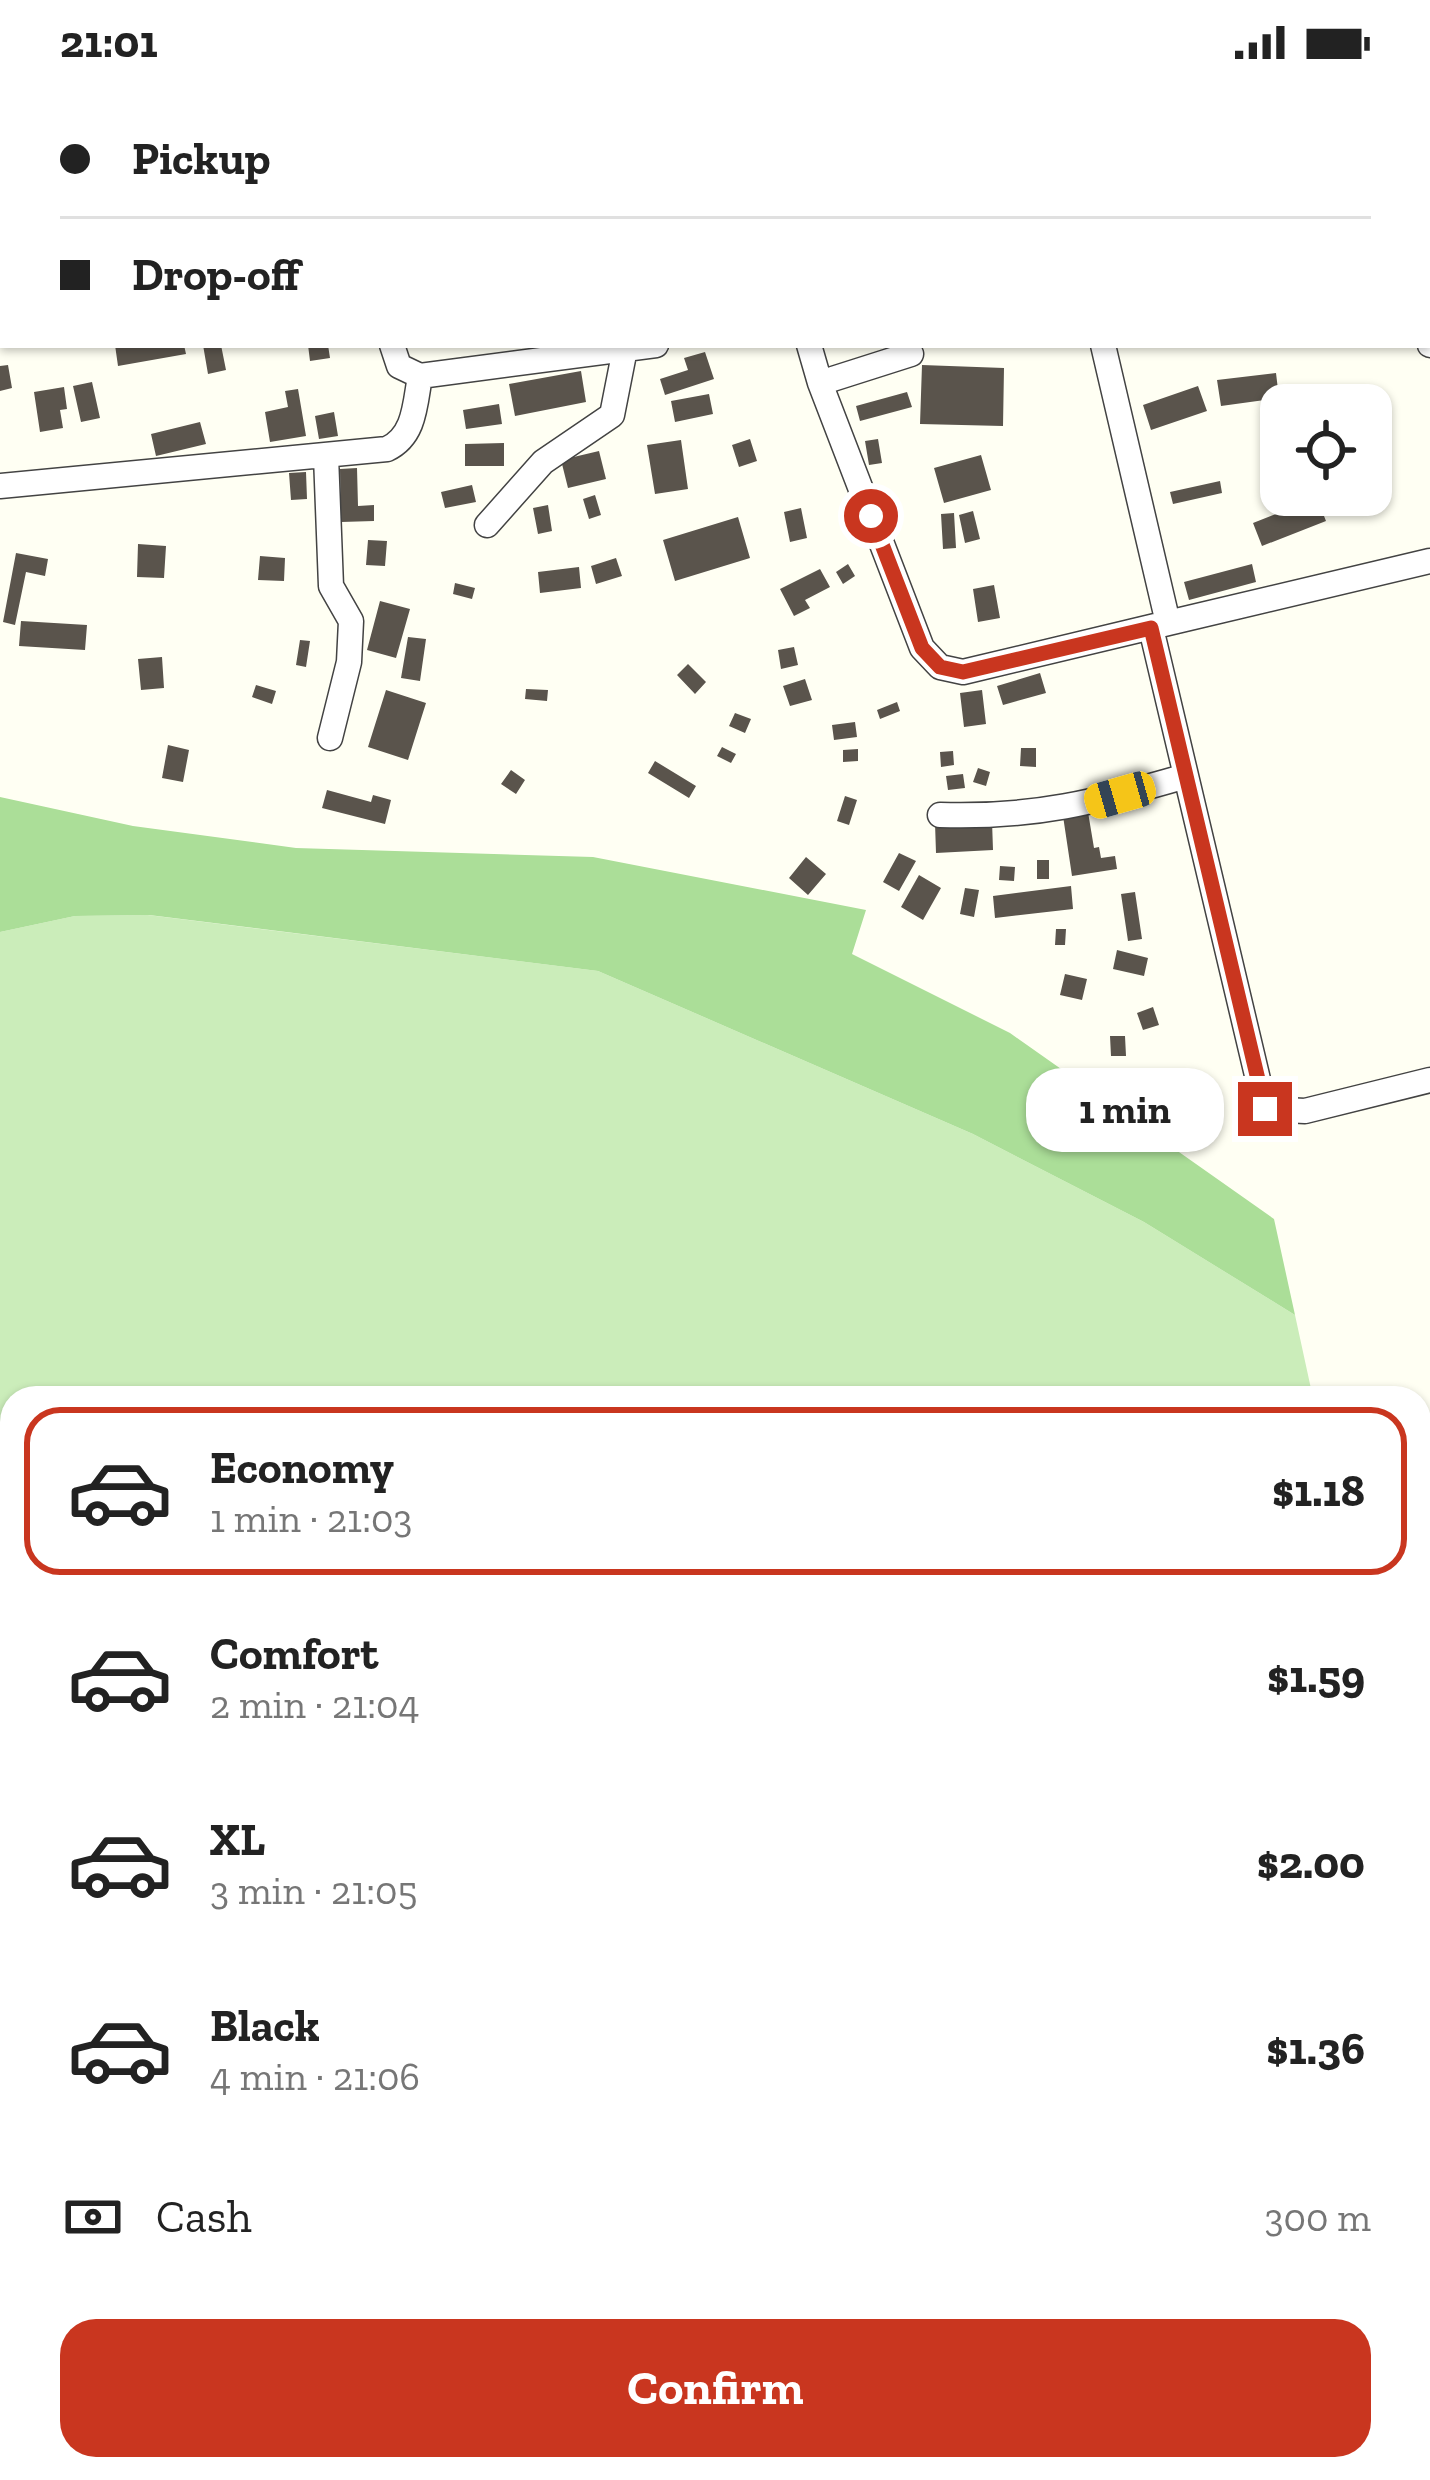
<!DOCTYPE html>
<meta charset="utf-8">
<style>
body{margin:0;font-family:"Zilla Slab",serif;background:#f2f2f2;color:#222;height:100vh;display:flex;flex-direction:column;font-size:45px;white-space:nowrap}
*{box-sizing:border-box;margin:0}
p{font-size:39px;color:#767676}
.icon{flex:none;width:66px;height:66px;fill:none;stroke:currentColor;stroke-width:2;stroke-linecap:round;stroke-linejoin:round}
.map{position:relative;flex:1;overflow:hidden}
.side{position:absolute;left:0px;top:1302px;width:1431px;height:1095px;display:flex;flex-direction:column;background:#fff;border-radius:36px 36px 0 0;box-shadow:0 3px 9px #0004}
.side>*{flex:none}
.guide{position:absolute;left:0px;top:0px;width:1431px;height:264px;box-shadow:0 3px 9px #0004;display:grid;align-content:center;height:264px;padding:0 60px;background:#fff}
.buttons{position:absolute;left:1260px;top:300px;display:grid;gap:24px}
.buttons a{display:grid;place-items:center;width:132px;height:132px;border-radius:24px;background:#fff;box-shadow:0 3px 9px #0004;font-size:60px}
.end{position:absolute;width:54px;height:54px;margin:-27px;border:15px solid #c9361f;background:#fff;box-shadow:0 0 0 6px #fff}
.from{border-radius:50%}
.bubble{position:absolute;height:84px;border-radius:36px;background:#fff;box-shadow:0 3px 9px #0004;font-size:39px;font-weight:700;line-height:84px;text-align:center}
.car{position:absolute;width:36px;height:72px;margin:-36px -18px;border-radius:15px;box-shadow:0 0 9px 3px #0007;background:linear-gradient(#f5c518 24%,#345 0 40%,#f5c518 0 76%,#345 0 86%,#f5c518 0)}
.guide b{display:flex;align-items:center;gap:42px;height:114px;font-size:45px}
.guide b+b{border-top:3px solid #e0e0e0}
.guide i{width:30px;height:30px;background:#222}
ul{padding:21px 0 0;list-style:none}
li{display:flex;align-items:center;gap:36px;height:168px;margin:0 24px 18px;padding:0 36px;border:6px solid transparent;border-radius:36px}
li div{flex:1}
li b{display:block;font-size:45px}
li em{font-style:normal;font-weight:700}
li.on{border-color:#c9361f}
li>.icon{width:108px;height:108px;stroke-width:1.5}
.pay{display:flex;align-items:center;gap:30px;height:132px;padding:0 60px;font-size:45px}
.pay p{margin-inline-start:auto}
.button{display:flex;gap:24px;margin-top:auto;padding:24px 60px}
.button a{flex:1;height:138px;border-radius:36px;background:#c9361f;color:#fff;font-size:48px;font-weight:700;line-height:138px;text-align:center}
.status{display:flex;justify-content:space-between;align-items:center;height:84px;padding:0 60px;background:#fff;direction:ltr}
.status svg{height:33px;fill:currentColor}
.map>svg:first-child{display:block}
.green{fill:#cbedba}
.forest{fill:#abde98}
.building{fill:#5a544c}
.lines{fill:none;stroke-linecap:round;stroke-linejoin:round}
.lane-casing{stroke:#434343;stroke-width:15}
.street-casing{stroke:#434343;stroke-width:27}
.lane{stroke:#fff;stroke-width:12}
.street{stroke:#fff;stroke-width:24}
.route{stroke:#c9361f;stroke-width:15}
</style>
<div class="status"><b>21:01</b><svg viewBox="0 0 49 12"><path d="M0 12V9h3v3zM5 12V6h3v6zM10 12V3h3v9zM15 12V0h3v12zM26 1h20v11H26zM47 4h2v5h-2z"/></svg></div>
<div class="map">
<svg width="1430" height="2396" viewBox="0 0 1430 2396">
<rect width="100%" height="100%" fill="#fffff3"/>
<path class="green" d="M148 831 598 887 973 1050 1144 1138 1295 1231 1313 1314H12V2385H513L518 2396H0V848L75 832Z
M1419 1798 1430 1848V2086L1419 2088Z
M776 2385H1160L1161 2393 781 2396Z"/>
<path class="forest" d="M0 713 133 742 296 764 593 773 866 826 852 870 1010 949 1274 1135 1295 1231 1144 1138 973 1050 598 887 149 831 75 832 0 848Z"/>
<path class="building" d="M115 261H184L186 270 118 282Z
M203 261H221L226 286 208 290Z
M308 261H328L330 274 310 277Z
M705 268 714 295 665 311 660 295 688 286 684 274Z
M8 281 12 304 0 307V282Z
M922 281 1004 284 1003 342 920 340Z
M581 287 586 318 515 332 509 300Z
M1276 289 1279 314 1221 322 1217 296Z
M92 298 100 334 81 338 73 302Z
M1198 302 1207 327 1151 346 1143 321Z
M64 303 67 325 60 326 63 344 40 348 34 308Z
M298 305 306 352 270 358 265 328 288 323 285 307Z
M907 308 912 323 860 337 856 322Z
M709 310 713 330 675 338 671 317Z
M499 320 502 340 466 345 463 326Z
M334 328 338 352 319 355 315 332Z
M200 338 206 360 156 372 151 350Z
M750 355 757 377 739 383 732 361Z
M878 355 882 379 869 381 865 357Z
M681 356 688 405 655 410 647 361Z
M504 359V382H465V360Z
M599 367 606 395 568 404 561 376Z
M981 371 991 406 944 419 934 384Z
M357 384 358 422 374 421V437L341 438 340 385Z
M306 388 307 415 291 416 289 389Z
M1220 397 1222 409 1173 420 1170 408Z
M472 401 476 418 445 424 441 408Z
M595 411 601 431 589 435 583 415Z
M1317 414 1326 437 1262 462 1253 439Z
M548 421 552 447 538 450 533 424Z
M801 424 807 454 790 458 784 428Z
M973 427 980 455 965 459 959 431Z
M954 429 956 464 943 465 941 430Z
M738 433 750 474 675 497 663 456Z
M368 456 387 457 385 482 366 481Z
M138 460 166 462 164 494 137 493Z
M16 469 48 475 45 492 26 488 15 541 3 538Z
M260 472 285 474 284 497 258 496Z
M616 474 622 492 596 500 591 482Z
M848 480 855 492 843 500 836 488Z
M1252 480 1256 498 1189 516 1184 498Z
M579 483 581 504 540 509 538 488Z
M820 485 830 503 805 516 810 524 794 532 780 505Z
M455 499 475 504 472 515 453 510Z
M994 501 1000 534 978 538 973 505Z
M380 517 410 525 396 574 367 566Z
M21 537 87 541 85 566 19 562Z
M408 553 426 555 420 597 401 594Z
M300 556 310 557 306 583 296 581Z
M794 563 798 581 781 585 778 566Z
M162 573 164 604 141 606 138 575Z
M688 580 706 598 695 610 677 591Z
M1040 589 1046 609 1003 621 997 602Z
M805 595 812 616 790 622 783 602Z
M256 601 276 607 272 620 252 613Z
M526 605 548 606 547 617 525 615Z
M386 606 426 619 408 676 368 663Z
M982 606 986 640 964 643 960 609Z
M897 618 900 627 880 635 877 626Z
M735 629 751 635 745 649 729 642Z
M855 638 857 653 834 656 832 641Z
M168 661 189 666 183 698 162 694Z
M722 663 736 670 731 679 717 672Z
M1021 664H1036V683L1020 682Z
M858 665V677L843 678V666Z
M953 667 954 681 941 683 940 668Z
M655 677 696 702 689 714 648 689Z
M978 684 990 688 986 702 973 698Z
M511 686 525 696 516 710 501 700Z
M963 690 965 704 948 706 946 692Z
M327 706 371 718 373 711 391 716 385 740 322 724Z
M845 712 857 716 849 741 837 737Z
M1088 728 1094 764 1099 763 1101 774 1115 772 1117 785 1072 792 1063 732Z
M992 737 993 766 936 769 935 739Z
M899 769 916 777 899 807 883 798Z
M806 773 826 790 808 811 789 794Z
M1037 776H1049V795H1037Z
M1000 782 1015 783 1014 797 999 796Z
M919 791 941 804 923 836 901 823Z
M1071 802 1073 825 995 834 993 812Z
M965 804 979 806 974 833 960 830Z
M1135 808 1142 855 1128 857 1121 810Z
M1056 845H1066L1065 861H1055Z
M1117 866 1148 874 1144 892 1113 885Z
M1065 890 1087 895 1082 916 1060 911Z
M1153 923 1159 941 1143 946 1137 929Z
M1110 952H1125L1126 972H1111Z"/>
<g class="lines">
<g class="lane-casing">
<path id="lane" d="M746 2385 752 2396"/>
</g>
<g class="street-casing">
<path id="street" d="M755 0V3
M867 0 868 3
M1030 0 1031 3
M1208 0 1209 3
M1306 3V0
M1428 34 1430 30
M1428 120H1430
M1428 250 1430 261
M392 261 399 282 420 292 656 261
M809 261 820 299 922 564 940 583 963 588 1168 539
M1103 261 1168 539 1430 477
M820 299 911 270
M326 372 331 502 351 537 349 578 330 654
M0 402 387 365C415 352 415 320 420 292
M487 441 543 378 612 331 625 265
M1151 544 1265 1025 1305 1027 1430 996
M940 731C1034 734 1097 718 1186 692"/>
</g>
<use href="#lane" class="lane"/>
<use href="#street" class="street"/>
</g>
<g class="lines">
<path class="route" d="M871 432 922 564 940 583 963 588 1151 544 1265 1025"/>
</g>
</svg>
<div class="buttons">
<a><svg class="icon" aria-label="locate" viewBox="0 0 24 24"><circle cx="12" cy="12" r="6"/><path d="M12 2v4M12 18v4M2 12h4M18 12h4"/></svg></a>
</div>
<i class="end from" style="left:871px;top:432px"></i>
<i class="end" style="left:1265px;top:1025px"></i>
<div class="bubble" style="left:1026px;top:984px;width:198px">1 min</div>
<i class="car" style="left:1120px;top:711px;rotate:254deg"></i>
<div class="guide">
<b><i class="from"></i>Pickup</b>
<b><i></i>Drop-off</b>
</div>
<section class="side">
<ul>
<li class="on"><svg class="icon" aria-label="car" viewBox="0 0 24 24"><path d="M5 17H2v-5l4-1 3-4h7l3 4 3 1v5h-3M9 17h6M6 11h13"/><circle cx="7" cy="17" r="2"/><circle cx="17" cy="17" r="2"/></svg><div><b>Economy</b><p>1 min · 21:03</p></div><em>$1.18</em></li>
<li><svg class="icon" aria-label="car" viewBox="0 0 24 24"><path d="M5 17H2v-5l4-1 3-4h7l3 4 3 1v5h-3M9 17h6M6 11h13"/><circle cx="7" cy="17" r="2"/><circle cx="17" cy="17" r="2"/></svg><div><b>Comfort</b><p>2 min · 21:04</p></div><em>$1.59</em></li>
<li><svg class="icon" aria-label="car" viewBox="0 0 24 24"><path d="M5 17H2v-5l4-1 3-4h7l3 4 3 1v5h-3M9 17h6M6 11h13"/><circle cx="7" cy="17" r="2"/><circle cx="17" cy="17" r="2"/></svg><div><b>XL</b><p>3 min · 21:05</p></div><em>$2.00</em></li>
<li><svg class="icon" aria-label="car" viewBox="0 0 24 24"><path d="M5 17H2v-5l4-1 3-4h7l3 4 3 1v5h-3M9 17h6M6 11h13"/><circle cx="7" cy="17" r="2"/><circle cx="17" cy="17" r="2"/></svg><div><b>Black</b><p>4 min · 21:06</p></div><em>$1.36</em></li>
</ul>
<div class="pay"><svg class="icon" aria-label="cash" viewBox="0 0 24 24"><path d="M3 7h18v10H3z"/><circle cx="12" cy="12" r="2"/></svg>Cash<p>300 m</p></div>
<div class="button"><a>Confirm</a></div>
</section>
</div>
